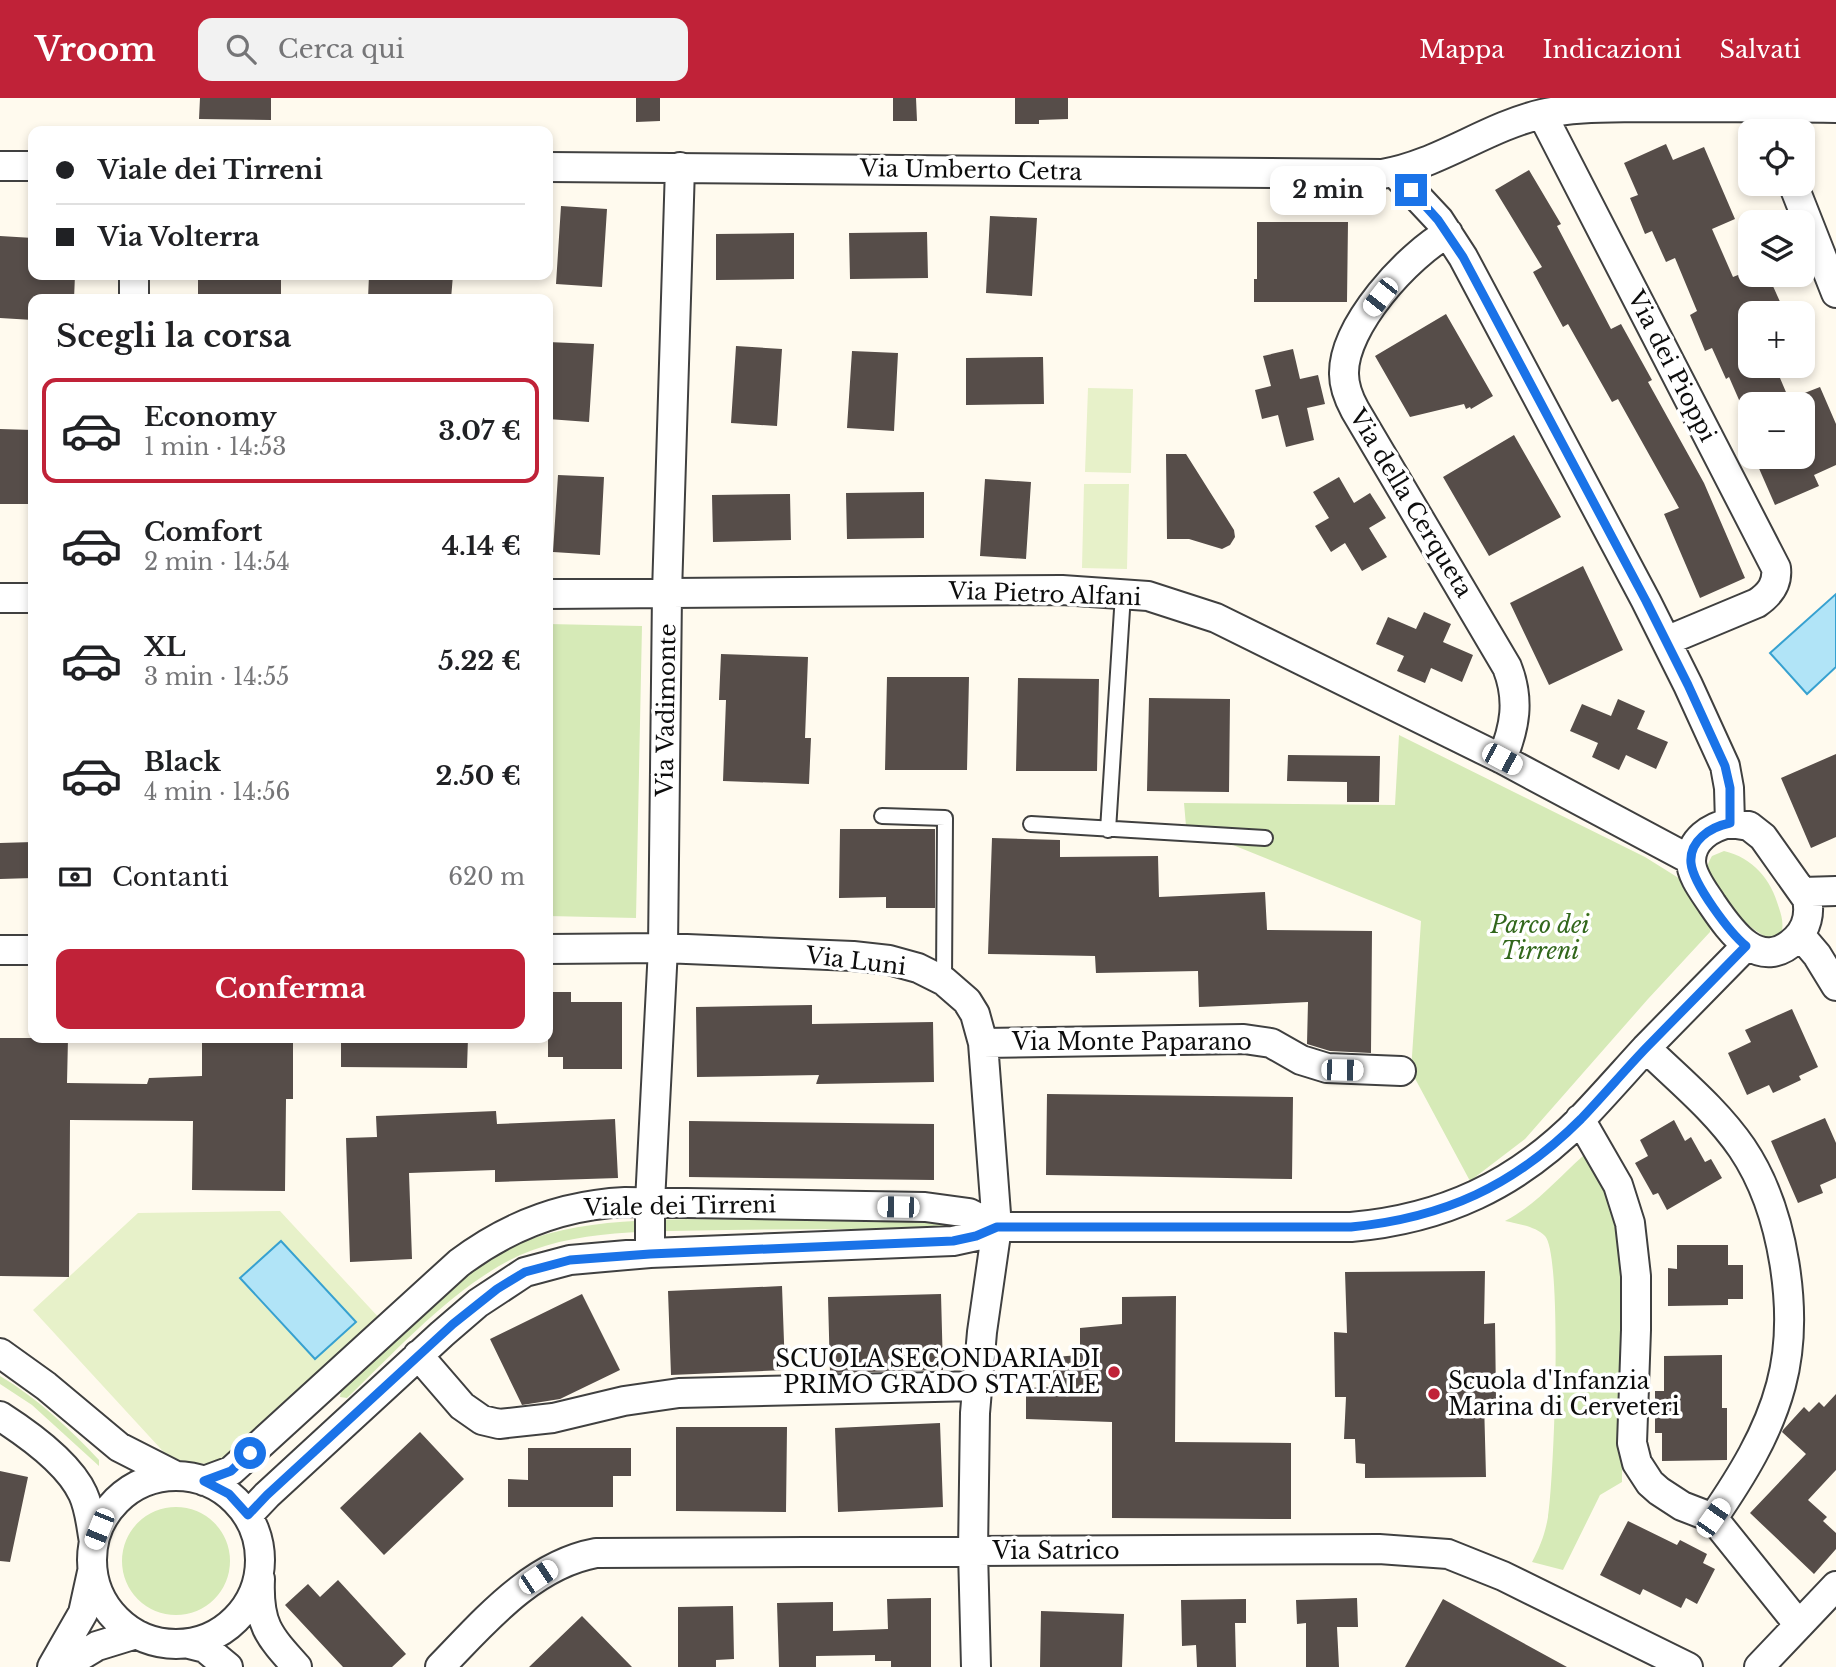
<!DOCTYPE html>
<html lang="it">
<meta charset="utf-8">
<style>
body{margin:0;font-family:"Libre Baskerville",serif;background:#f2f2f2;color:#202124;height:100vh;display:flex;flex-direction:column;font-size:26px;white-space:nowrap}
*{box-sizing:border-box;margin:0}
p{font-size:23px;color:#757577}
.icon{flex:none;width:38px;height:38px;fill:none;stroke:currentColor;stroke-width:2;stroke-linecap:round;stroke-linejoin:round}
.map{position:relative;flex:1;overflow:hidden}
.sheet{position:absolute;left:28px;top:196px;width:525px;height:749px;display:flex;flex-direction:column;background:#fff;border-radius:14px;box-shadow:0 4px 10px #0003}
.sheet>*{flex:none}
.banner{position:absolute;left:28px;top:28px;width:525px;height:154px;border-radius:14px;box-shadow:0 4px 10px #0003;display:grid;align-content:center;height:154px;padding:0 28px;background:#fff}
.tools{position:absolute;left:1738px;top:21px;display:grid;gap:14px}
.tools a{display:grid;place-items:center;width:77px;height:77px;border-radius:14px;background:#fff;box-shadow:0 4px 10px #0003;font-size:35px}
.end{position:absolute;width:32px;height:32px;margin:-16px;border:9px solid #1a73e8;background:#fff;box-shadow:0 0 0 4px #fff}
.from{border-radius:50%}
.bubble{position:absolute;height:49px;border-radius:14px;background:#fff;box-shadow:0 4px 10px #0003;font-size:23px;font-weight:800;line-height:49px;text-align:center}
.car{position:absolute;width:21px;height:42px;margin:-21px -10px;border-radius:9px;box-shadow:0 0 5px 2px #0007;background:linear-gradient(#fff 24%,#345 0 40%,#fff 0 76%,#345 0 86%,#fff 0)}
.banner b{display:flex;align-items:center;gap:24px;height:66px;font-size:26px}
.banner b+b{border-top:2px solid #e0e0e0}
.banner i{width:18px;height:18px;background:#202124}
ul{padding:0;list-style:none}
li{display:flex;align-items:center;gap:21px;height:105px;margin:0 14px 10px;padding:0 14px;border:4px solid transparent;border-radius:14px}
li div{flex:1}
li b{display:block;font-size:26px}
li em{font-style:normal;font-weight:800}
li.on{border-color:#c02238}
li>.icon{width:63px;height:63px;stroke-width:1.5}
h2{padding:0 28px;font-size:32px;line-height:84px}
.pay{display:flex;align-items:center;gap:18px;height:77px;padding:0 28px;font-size:26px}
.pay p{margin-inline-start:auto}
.action{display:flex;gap:14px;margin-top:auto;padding:14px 28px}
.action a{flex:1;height:80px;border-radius:14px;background:#c02238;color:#fff;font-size:28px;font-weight:800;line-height:80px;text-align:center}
header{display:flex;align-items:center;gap:42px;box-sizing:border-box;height:98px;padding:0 35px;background:#c02238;color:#fff}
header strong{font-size:33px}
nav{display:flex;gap:38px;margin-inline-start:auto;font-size:24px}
.search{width:490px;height:63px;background:#f2f2f2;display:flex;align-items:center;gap:18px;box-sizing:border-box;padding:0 24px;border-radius:14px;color:#757577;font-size:26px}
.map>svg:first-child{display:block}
.green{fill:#d6eab7}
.pitch{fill:#e7f1c9}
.water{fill:#b1e4f7;stroke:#37a1d0;stroke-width:2}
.building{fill:#564d49}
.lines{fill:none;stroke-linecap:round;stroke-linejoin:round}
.lane-casing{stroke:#404040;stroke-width:18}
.street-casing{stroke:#404040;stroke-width:32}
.lane{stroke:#fff;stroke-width:14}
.street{stroke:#fff;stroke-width:28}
.route{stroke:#1a73e8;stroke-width:9}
.poi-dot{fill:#c02238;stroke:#fff;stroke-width:2.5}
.labels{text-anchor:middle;stroke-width:7;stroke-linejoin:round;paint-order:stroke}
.street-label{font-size:23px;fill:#0d0d0d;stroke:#fff}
.park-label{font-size:23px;font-style:italic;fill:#32671c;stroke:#fff}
.poi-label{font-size:23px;fill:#0d0d0d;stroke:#fff;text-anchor:end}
</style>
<header>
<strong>Vroom</strong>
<div class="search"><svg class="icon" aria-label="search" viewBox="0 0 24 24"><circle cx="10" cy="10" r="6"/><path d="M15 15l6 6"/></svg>Cerca qui</div>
<nav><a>Mappa</a><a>Indicazioni</a><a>Salvati</a></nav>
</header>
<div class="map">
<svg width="1836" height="1569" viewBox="0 0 1836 1569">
<rect width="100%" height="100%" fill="#fffaee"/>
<path class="green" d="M548 526 642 528 636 820 548 818Z
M1399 637 1645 759 1685 784 1712 816 1710 834 1648 901 1525 1041 1470 1083 1411 973 1421 823 1186 728 1184 705 1395 707Z
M1724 753C1753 760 1771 781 1779 810 1782 819 1784 827 1781 837L1772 842C1755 836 1711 798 1707 780 1705 772 1708 765 1712 758Z
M1583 1058H1589L1598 1064 1622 1148V1384L1600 1397 1563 1472 1532 1464C1540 1449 1545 1436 1548 1419 1554 1384 1563 1157 1545 1138 1535 1128 1518 1126 1505 1123 1536 1107 1557 1081 1583 1058Z
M961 1118 960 1131C883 1131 805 1131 727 1132 656 1134 572 1129 508 1163 447 1196 397 1252 347 1300L340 1299 341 1293C391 1245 441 1189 502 1154 568 1117 668 1122 743 1121 816 1119 888 1119 961 1118Z
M0 1278C37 1300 69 1330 99 1362V1368L32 1307 0 1286Z
M122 1463a54 54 0 1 1 108 0a54 54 0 1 1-108 0Z"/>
<path class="pitch" d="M1088 290 1133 291 1131 375 1085 374Z
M1084 386H1129L1127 471 1082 470Z
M280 1113 382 1223 226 1368 171 1362 33 1212 138 1115Z"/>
<path class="water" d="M1836 496V569L1807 596 1770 555Z
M281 1143 356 1224 315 1261 240 1180Z"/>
<path class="building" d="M200 0H271V22L199 21Z
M636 0H660V23L636 24Z
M893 0H916L917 23H893Z
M1015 0H1068V21L1039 22V26H1015Z
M1666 46 1673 62 1704 49 1735 121 1712 131 1733 179 1738 177H1768L1785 215H1750V268H1775L1791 306H1750V327L1729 279 1726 281 1712 250 1705 253 1690 217 1697 213 1675 160 1666 164 1652 133 1645 136 1630 100 1638 97 1624 65Z
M1529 72 1561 126 1557 128 1611 231 1621 226 1652 282 1648 284 1704 385 1745 480 1700 500 1664 416 1679 410 1618 301 1612 304 1568 226 1563 229 1533 174 1542 169 1495 92Z
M561 108 607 111 602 189 556 186Z
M990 118 1037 120 1032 198 986 195Z
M1257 124H1348L1347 204H1254V181H1257Z
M927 134 928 180 850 181 849 135Z
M794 135V181L716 182V136Z
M0 138 33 140V177H75L74 201H33V222L0 220Z
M198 177H281V201H198Z
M369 177H453L451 201H368Z
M1446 216 1493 298 1471 311 1470 309 1466 311 1464 306 1410 319 1375 258Z
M548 244 594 246 589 324 548 321Z
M736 248 782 251 777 328 731 325Z
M1293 251 1300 281 1318 277 1325 306 1307 310 1314 342 1286 349 1278 317 1262 321 1255 292 1271 288 1263 258Z
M852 253 898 255 894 333 847 330Z
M1043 259 1044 306 966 307V260Z
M1820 289 1836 326V367L1814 377 1819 388 1775 407 1754 359H1802V296Z
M0 331 33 332V406H0Z
M1514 337 1561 419 1489 458 1443 379Z
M1166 356H1186L1234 432 1235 439 1230 447 1222 451 1189 441H1167Z
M558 377 604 379 600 457 553 454Z
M1339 379 1354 405 1370 395 1386 420 1369 430 1387 459 1362 473 1345 445 1331 454 1315 428 1329 420 1313 394Z
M985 381 1031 384 1026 461 980 458Z
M924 394V440L847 441 846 395Z
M790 396 791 442 713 444 712 397Z
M1583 468 1623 552 1549 587 1510 505Z
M1424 514 1451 526 1443 544 1473 557 1462 584 1431 570 1425 585 1397 573 1404 558 1376 546 1388 519 1416 531Z
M721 556 808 559 805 640H811L809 686 723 683 726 602H719Z
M887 579H969L967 672H885Z
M1018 580 1099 581 1097 673H1016Z
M1149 600 1230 601 1229 694 1147 693Z
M1618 601 1645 613 1637 631 1668 644 1656 671 1626 657 1619 672 1592 659 1598 645 1570 633 1582 606 1611 618Z
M1836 656V739L1811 750 1781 680Z
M1288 657 1380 658 1379 704H1347V684L1287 683Z
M840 731H935V810H886V799L839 800Z
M992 740 1060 742V759L1158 758 1159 799 1265 794 1267 832 1372 833 1371 955 1330 953 1307 946 1308 904 1199 909 1198 873 1096 875 1095 858 988 856Z
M33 744V780L0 781V745Z
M548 894H571V904H622V971H563V959H548Z
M812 907V926L933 924 934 984 816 986 819 977 697 979 696 909Z
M1792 911 1818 969 1799 978 1801 982 1773 995 1769 987 1747 997 1728 955 1751 944 1745 932Z
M0 940H68L67 985 147 986 149 980 202 978V940H293V1001H286L285 1093 192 1092 193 1023 70 1022 69 1179 0 1178Z
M341 940H468L467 970 341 969Z
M1047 996 1293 999 1292 1081 1046 1077Z
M496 1013 497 1026 615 1021 618 1080 495 1084V1072L409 1075 412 1161 350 1164 346 1040 377 1039 376 1018Z
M1825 1020 1836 1045V1080L1820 1087 1823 1095 1798 1105 1771 1043Z
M1674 1022 1685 1043 1691 1039 1705 1064 1711 1061 1722 1080 1667 1112 1658 1095 1653 1097 1635 1065 1648 1058 1640 1042Z
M689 1023 934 1026V1082L689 1079Z
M1677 1147H1728V1167H1743V1201H1728V1207L1668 1208V1170L1677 1171Z
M1485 1173 1484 1226 1495 1225 1496 1301 1484 1303 1486 1379 1365 1380V1366L1356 1365 1355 1341H1344L1346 1299H1335L1334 1234 1347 1235 1345 1174Z
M782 1188 785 1272 671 1277 668 1193Z
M582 1196 620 1272 560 1301 522 1307 490 1241Z
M941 1196 943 1272 830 1275 828 1199Z
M1176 1198 1175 1344 1291 1345V1421L1112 1420V1324L1026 1321V1290L1052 1289 1054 1259 1080 1257V1230L1122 1226V1199Z
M1722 1257V1310H1727V1362L1662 1363V1335H1655V1293H1664V1258Z
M1836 1296V1372L1808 1402 1827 1419 1823 1423 1836 1435V1451L1814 1476 1750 1415 1806 1356 1782 1334 1783 1332 1804 1309 1809 1314 1819 1304 1824 1309Z
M940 1325 943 1409 838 1414 835 1330Z
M676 1329H787L786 1414 676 1413Z
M420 1334 464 1381 384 1457 340 1410Z
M528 1350H631V1378H613V1409H508V1381L528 1382Z
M0 1373 28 1379 10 1464 0 1463Z
M1628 1423 1677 1447 1680 1442 1707 1456 1703 1465 1715 1471 1697 1506 1686 1500 1681 1510 1643 1491 1640 1497 1600 1477Z
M338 1482 406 1556 392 1569H343L285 1507 308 1486 320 1499Z
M931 1500V1569H891V1563H875V1557L816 1558V1569H779L777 1505 833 1504V1533L888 1531 887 1501Z
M1357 1500 1358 1529H1337L1339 1569H1306V1525L1297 1526 1296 1502Z
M1246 1501V1525H1235L1236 1569H1197L1196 1547 1182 1548 1181 1502Z
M1443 1501 1567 1569H1405Z
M733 1508 734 1561 716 1562V1569H678V1509Z
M1041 1513 1124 1516 1122 1569H1040Z
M582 1518 632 1569H529Z"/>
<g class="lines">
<g class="lane-casing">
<path id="lane" d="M882 718 945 720 944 883
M1031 726 1265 740
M1108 732 1123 496"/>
</g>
<g class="street-casing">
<path id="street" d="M1542 16 1776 470C1778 486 1770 496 1757 505L1666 543
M0 68H33
M548 69 1382 76C1438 67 1486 29 1542 16 1577 8 1613 10 1649 9 1711 9 1774 9 1836 10
M1394 74 1439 122 1463 159 1646 503 1688 587 1725 668 1729 690 1730 725
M1793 86 1836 195
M1448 135C1408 157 1343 228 1344 276 1344 289 1349 301 1355 312L1507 569C1520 602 1515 629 1502 661
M134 201V177
M548 496 1062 492 1148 498 1216 520 1502 661 1691 762
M0 500H33
M1730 725 1749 728 1763 739 1807 801C1810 815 1807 830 1796 841 1760 876 1731 834 1712 806 1705 795 1691 778 1691 763 1691 742 1710 729 1730 725Z
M1803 794 1836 793
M1800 837 1817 857 1836 888
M548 851 663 850 853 858 889 862 918 870 944 883 967 903 975 916 983 945 997 1129 982 1234 975 1315 973 1453 976 1569
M0 852H33
M983 945 1244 941 1271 945 1301 962 1327 970 1401 973
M1646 950C1679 982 1716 1012 1742 1050 1784 1112 1800 1216 1781 1287 1768 1336 1741 1379 1713 1420
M1580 1021 1618 1087 1630 1125 1636 1178V1232L1632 1345 1637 1365 1650 1385 1659 1393 1682 1408 1713 1420 1799 1527
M650 1155V1104L663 850 667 495 680 69
M0 1255 46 1288 119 1349 176 1378
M418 1257 462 1308 482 1322 499 1326 553 1320 624 1303 679 1295 977 1288
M0 1318C28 1336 69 1365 83 1396 90 1411 91 1428 94 1444
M92 1462a84 84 0 1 1 168 0a84 84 0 1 1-168 0Z
M204 1383 231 1373 459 1165C508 1128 563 1107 625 1104L925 1109 969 1115 997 1129
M248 1417 267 1397 442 1236 478 1205 525 1174 570 1162 650 1155 953 1143 976 1138 997 1129H1351C1443 1121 1516 1087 1581 1021 1603 998 1624 974 1646 950 1679 916 1713 882 1746 848
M260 1481C258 1526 268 1537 297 1569
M189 1546 205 1550 228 1569
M52 1569 83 1515 92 1474
M62 1569 97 1548 136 1536
M440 1569C484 1524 531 1467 596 1455L1379 1451 1448 1456 1503 1478 1688 1569
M1759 1569 1836 1488"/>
</g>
<use href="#lane" class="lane"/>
<use href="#street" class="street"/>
</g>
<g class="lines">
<path class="route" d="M250 1355 231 1373 204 1383 229 1396 248 1417 267 1397 453 1226 497 1191 525 1174 570 1162 650 1156 953 1143 976 1138 997 1129H1351C1444 1120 1514 1088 1581 1021 1603 998 1624 973 1646 950 1679 916 1713 882 1746 848 1730 835 1693 786 1691 765 1689 743 1710 729 1730 725V690L1725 668 1688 587 1646 503 1463 159 1438 122 1411 92"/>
</g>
<g class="poi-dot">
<circle cx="1114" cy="1274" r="7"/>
<circle cx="1434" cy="1296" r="7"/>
</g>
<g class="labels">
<g class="street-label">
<text transform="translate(971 72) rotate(1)" y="8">Via Umberto Cetra</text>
<text transform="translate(1672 268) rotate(63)" y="8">Via dei Pioppi</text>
<text transform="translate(1411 405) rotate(59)" y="8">Via della Cerqueta</text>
<text transform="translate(1045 496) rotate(2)" y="8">Via Pietro Alfani</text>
<text transform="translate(666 612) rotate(-89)" y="8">Via Vadimonte</text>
<text transform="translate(856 863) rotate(7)" y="8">Via Luni</text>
<text x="1132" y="952">Via Monte Paparano</text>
<text transform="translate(680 1108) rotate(-1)" y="8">Viale dei Tirreni</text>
<text x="1056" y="1461">Via Satrico</text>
</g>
<g class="park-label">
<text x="1540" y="835">Parco dei<tspan x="1540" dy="26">Tirreni</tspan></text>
</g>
<g class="poi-label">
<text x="1100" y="1269">SCUOLA SECONDARIA DI<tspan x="1100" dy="26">PRIMO GRADO STATALE</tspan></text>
<text x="1448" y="1291" text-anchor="start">Scuola d'Infanzia<tspan x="1448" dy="26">Marina di Cerveteri</tspan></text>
</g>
</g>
</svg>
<div class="tools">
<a><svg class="icon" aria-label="locate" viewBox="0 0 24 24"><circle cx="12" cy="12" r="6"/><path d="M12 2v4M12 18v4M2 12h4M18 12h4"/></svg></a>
<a><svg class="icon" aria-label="layers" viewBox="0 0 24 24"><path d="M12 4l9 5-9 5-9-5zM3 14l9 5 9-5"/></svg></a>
<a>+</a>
<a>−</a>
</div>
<i class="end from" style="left:250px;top:1355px"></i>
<i class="end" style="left:1411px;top:92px"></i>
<div class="bubble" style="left:1270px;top:68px;width:116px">2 min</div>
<i class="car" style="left:1380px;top:199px;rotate:218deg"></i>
<i class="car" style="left:1502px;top:661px;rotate:118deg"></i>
<i class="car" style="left:1342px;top:972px;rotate:91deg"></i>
<i class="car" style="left:898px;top:1109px;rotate:271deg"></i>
<i class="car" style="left:1713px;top:1420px;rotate:35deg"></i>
<i class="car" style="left:99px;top:1431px;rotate:202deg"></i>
<i class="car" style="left:538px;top:1479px;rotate:56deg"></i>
<div class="banner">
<b><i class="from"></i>Viale dei Tirreni</b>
<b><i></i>Via Volterra</b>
</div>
<section class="sheet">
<h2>Scegli la corsa</h2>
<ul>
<li class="on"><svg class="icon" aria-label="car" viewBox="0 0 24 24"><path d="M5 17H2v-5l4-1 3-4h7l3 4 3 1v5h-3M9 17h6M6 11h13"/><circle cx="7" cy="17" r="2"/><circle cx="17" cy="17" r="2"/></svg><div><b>Economy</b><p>1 min · 14:53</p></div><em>3.07 €</em></li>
<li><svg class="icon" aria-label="car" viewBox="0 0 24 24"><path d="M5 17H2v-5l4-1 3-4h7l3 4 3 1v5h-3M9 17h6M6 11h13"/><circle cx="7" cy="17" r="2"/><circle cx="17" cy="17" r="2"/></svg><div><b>Comfort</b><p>2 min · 14:54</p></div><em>4.14 €</em></li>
<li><svg class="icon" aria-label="car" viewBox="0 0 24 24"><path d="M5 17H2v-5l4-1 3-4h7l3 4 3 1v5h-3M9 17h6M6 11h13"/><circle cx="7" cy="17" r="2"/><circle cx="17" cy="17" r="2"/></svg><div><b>XL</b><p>3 min · 14:55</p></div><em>5.22 €</em></li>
<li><svg class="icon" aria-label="car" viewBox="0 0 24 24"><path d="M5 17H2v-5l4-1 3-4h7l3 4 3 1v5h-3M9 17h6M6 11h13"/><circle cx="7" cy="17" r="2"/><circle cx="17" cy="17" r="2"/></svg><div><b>Black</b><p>4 min · 14:56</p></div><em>2.50 €</em></li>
</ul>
<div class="pay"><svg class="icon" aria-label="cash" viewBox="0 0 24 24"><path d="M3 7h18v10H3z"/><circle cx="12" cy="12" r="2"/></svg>Contanti<p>620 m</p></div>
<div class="action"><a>Conferma</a></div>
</section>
</div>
